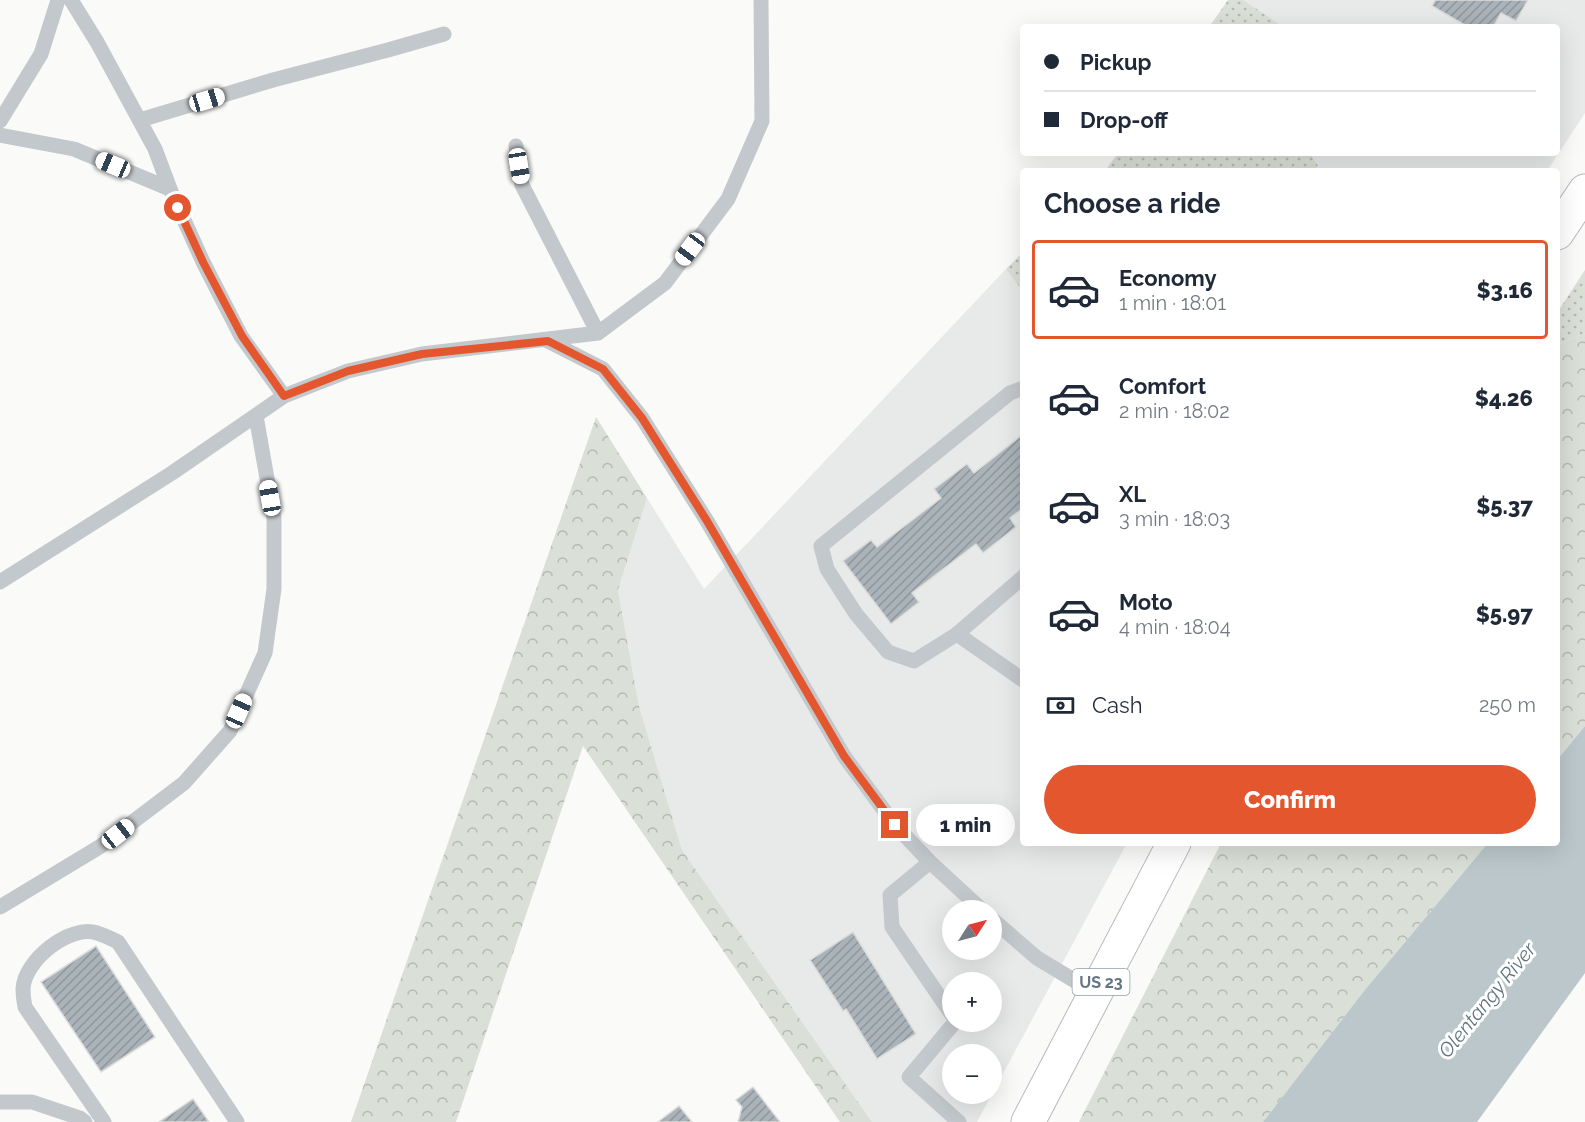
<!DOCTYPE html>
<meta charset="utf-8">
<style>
body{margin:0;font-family:Raleway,sans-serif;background:#f6f6f7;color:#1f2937;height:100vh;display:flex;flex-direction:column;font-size:22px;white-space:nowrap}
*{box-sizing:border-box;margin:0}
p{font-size:20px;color:#747a83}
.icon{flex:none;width:33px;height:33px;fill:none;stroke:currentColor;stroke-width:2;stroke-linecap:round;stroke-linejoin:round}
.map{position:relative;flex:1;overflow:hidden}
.sheet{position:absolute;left:1020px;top:168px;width:540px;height:678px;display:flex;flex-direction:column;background:#fff;border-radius:6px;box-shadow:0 6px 24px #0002}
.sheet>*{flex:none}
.top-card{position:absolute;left:1020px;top:24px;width:540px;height:132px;border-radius:6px;box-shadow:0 6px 24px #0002;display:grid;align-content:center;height:132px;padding:0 24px;background:#fff}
.needle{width:39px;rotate:54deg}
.tools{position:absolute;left:942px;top:900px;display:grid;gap:12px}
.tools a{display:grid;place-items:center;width:60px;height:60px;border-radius:50%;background:#fff;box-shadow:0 6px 24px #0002;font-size:30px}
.end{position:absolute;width:27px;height:27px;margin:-14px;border:8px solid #e4572e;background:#fff;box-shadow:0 0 0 3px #fff}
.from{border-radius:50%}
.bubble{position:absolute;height:42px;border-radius:21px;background:#fff;box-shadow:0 6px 24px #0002;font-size:20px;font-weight:800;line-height:42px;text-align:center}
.car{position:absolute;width:18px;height:36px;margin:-18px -9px;border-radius:8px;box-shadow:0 0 4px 2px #0007;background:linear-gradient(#fff 24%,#345 0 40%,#fff 0 76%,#345 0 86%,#fff 0)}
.top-card b{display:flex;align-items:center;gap:21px;height:57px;font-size:22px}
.top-card b+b{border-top:2px solid #e0e1e3}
.top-card i{width:15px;height:15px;background:#1f2937}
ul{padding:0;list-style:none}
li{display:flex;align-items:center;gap:18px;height:99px;margin:0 12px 9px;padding:0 12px;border:3px solid transparent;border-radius:6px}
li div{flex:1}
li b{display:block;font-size:22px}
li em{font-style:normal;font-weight:800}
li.on{border-color:#e4572e}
li>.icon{width:54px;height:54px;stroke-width:1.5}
h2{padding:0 24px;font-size:27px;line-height:72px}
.pay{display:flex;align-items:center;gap:15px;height:66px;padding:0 24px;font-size:22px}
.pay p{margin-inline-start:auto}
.action{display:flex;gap:12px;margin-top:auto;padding:12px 24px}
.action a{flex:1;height:69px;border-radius:36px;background:#e4572e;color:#fff;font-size:24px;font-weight:800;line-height:69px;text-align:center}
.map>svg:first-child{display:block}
.built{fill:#e8e9e9;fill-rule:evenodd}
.green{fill:url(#green-dots)}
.forest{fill:url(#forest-crowns)}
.water{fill:#bbc7cb}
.building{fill:url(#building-hatch);stroke:#dcdcda;stroke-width:1.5}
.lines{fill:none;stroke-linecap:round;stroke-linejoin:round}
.trunk-casing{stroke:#b4b9bd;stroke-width:35}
.service{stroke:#c3c8cc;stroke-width:15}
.trunk{stroke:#fff;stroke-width:33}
.route{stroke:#e4572e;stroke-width:8}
.labels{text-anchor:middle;stroke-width:6;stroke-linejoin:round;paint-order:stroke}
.shield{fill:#fff;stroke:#939fa8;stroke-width:1.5}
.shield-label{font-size:16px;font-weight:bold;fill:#657683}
.water-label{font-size:20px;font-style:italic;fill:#60757c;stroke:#fff}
</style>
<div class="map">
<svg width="1585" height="1122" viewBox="0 0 1585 1122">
<defs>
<pattern id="green-dots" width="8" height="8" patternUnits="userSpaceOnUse" patternTransform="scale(1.5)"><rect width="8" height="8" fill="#dadfd7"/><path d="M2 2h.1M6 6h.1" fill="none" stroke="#b4b9b4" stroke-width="1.8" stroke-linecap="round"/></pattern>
<pattern id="forest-crowns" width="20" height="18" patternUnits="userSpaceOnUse" patternTransform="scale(1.5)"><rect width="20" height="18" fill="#dadfd7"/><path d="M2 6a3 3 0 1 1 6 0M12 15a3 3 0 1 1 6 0" fill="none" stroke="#b4b9b4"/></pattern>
<pattern id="building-hatch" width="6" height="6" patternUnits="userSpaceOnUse" patternTransform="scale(1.5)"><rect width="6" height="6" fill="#aab3b9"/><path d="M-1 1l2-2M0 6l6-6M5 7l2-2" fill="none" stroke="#8e969c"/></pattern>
</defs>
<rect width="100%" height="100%" fill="#fafaf8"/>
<path class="built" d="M1243 0H1585V113L1547 171H1312L1318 166 1310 153H1557V27H1284Z
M1006 269 1023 292V843H1127L977 1122H872L682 850 639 706 618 590 647 498 704 589ZM952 910H992V950H952ZM952 982H992V1022H952ZM952 1054H992V1094H952Z"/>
<path class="green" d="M1228 0H1243L1284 27H1209Z
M1118 153H1310L1318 166 1312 171H1105Z
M1023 252V292L1006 269Z
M1585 270V333L1557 345V313Z"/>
<path class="forest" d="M1585 333V726L1557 760V345Z
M596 417 647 498 618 590 639 706 682 850 872 1122H840L583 746 456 1122H351Z
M1221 843H1488L1364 991 1263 1122H1079Z"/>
<path class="water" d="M1585 726V973L1477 1122H1263L1364 991 1488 843H1557V760Z"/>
<path class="building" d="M1435 0H1528L1516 21 1501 13 1493 27H1468L1432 6Z
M1023 434V508L1010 518 1016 527 983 553 976 544 912 593 919 602 891 624 843 561 871 540 877 547 941 498 934 489 967 464 974 473Z
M853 932 916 1034 877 1059 846 1009 843 1011 810 960Z
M96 946 155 1037 101 1072 41 982Z
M753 1087 780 1122H738L742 1107 736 1100Z
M193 1099 209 1122H159Z
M679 1106 692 1122H658Z"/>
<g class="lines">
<g class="trunk-casing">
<path id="trunk" d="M1557 233 1585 191
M1028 1122 1174 843"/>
</g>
<path class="service" d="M71 0 97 42 155 149 170 189 203 262 241 336 284 396
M140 120 273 80 388 50 444 34
M0 121 41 54 58 0
M0 135 74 149 170 189
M516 146 522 185 598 333
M548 341 603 369 642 418 707 521 844 756 895 825 930 862 982 910
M1023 577 957 634 1023 680
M0 582 172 473 284 396 348 371 422 354 598 333 665 283 728 199 762 121 761 0
M957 634 914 661 888 652 856 614 827 569 821 546 1010 393 1023 388
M930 862 890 895 892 927 952 1015
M0 907 101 846 184 783 230 731 265 653 274 589V518L256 416
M992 919 1037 958 1095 993
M955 1022 909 1077 959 1122
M0 1102H32L80 1118 85 1122
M104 1122 25 1007C24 1002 23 995 23 989 24 961 69 924 97 933 104 935 112 939 118 942L237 1122"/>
<use href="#trunk" class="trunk"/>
</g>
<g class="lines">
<path class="route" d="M178 208 203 262 242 336 284 396 348 371 422 354 548 341 603 369 642 418 707 521 844 756 895 825"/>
</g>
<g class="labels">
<rect class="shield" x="1072.5" y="969" width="57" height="26" rx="4.5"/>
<g class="shield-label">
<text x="1101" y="988">US 23</text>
</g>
<g class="water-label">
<text transform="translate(1487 1000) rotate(-51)" y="7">Olentangy River</text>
</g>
</g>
</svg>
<div class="tools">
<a><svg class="needle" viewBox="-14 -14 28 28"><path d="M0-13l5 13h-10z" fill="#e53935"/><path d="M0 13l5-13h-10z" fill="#747a83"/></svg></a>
<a>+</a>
<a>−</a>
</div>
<i class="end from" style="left:178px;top:208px"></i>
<i class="end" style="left:895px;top:825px"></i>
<div class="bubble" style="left:916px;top:804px;width:99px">1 min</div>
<i class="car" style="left:207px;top:100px;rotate:73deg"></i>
<i class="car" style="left:113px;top:165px;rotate:293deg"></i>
<i class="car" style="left:519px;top:166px;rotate:171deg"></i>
<i class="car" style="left:690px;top:249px;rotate:217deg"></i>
<i class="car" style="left:270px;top:498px;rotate:350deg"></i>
<i class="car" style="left:239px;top:711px;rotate:24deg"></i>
<i class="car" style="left:118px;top:834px;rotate:52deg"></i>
<div class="top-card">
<b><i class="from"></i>Pickup</b>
<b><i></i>Drop-off</b>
</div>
<section class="sheet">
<h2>Choose a ride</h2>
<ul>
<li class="on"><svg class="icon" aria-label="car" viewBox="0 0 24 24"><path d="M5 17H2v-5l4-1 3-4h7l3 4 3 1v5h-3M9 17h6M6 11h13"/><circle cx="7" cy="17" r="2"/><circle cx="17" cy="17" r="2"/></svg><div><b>Economy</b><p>1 min · 18:01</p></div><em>$3.16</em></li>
<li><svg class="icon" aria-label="car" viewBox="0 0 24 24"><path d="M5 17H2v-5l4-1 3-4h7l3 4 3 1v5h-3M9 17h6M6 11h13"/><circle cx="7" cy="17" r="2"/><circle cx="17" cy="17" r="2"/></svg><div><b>Comfort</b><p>2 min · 18:02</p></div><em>$4.26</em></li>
<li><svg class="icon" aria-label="car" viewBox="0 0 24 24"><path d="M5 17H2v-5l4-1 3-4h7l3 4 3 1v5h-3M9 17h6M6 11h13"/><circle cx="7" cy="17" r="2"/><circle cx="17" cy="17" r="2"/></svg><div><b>XL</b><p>3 min · 18:03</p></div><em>$5.37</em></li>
<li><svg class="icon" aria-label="car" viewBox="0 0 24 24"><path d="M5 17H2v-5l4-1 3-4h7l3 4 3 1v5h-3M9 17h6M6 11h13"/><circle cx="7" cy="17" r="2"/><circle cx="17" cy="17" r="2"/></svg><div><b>Moto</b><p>4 min · 18:04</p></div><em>$5.97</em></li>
</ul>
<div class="pay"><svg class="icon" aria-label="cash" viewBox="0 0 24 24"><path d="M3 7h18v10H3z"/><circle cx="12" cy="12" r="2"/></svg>Cash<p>250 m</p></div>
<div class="action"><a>Confirm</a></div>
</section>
</div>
